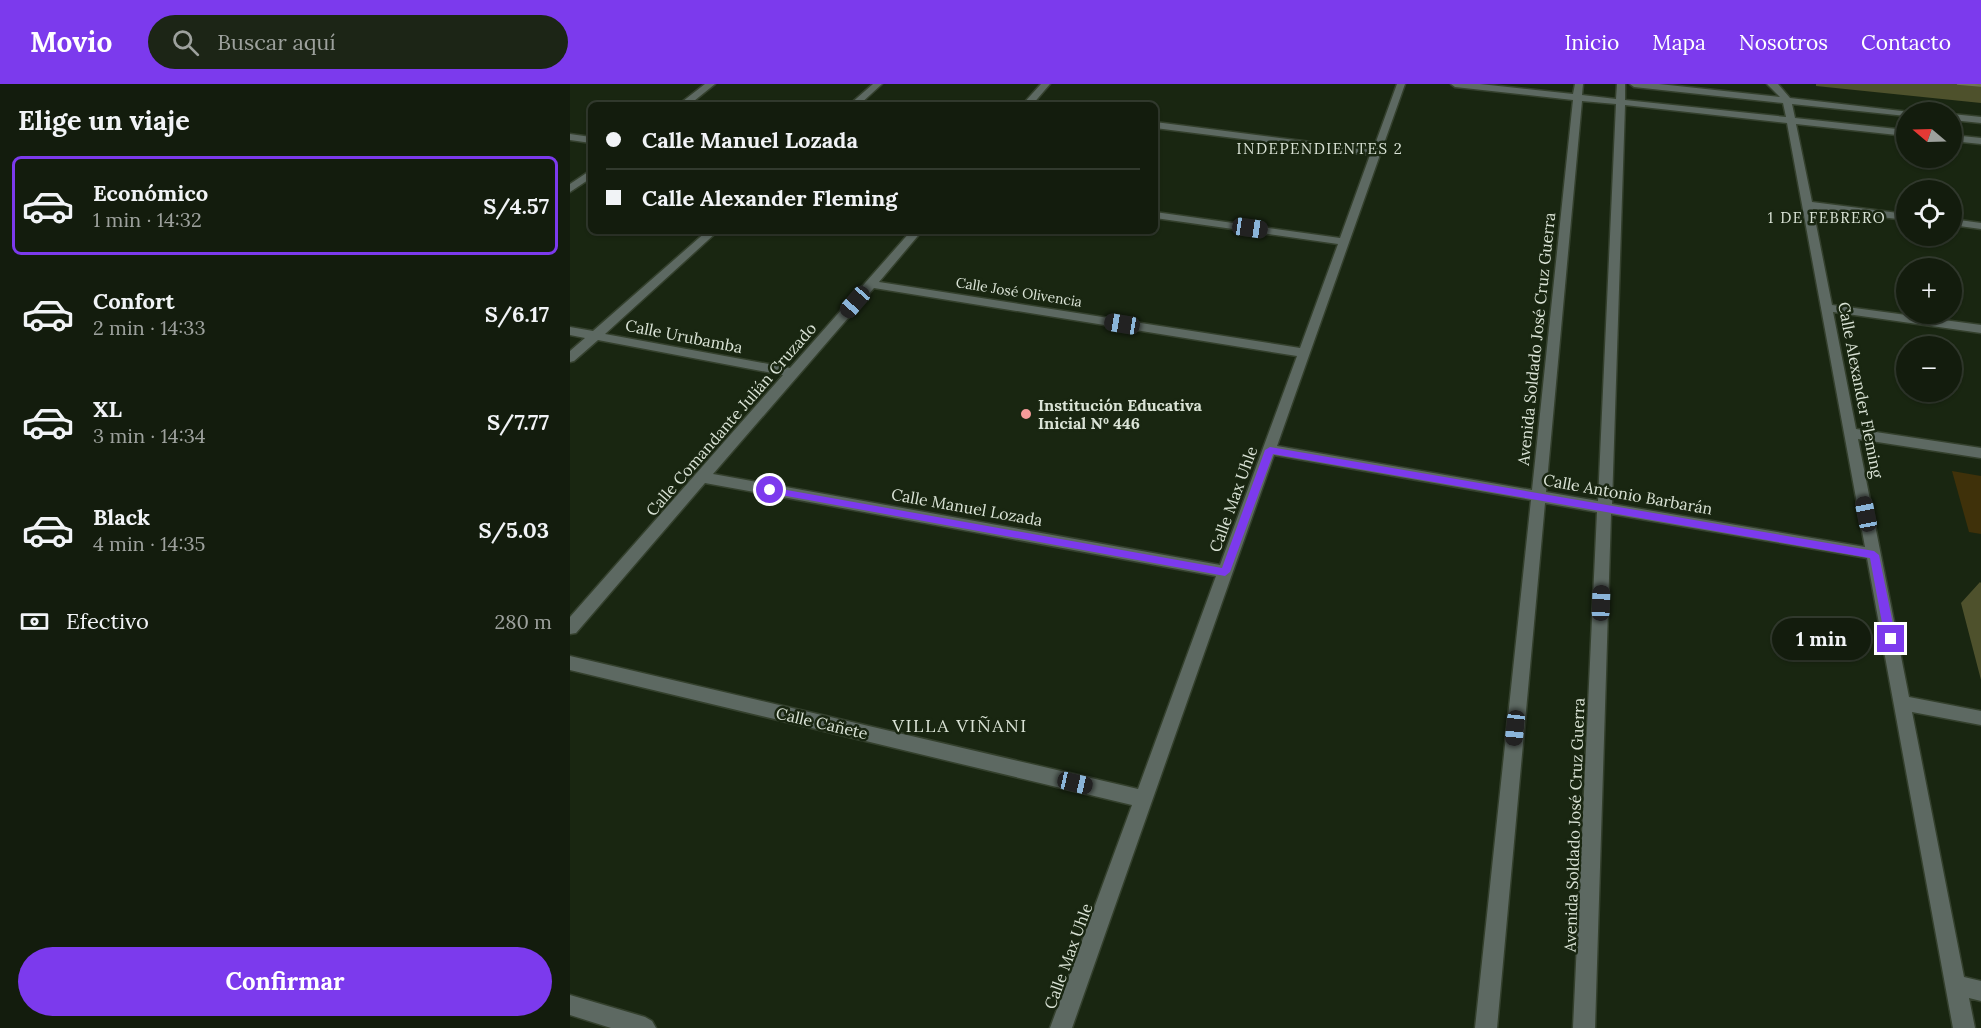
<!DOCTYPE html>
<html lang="es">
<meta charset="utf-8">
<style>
body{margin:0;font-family:Lora,serif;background:#1c2516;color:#f1f3f6;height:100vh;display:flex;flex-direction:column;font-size:22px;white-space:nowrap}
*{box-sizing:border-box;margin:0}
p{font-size:20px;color:#9da19d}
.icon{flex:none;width:33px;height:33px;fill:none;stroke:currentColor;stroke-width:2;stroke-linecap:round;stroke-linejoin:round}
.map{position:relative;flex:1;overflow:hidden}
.drawer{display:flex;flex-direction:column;background:#131c0d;width:570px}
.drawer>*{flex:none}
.banner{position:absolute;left:18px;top:18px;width:570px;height:132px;border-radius:9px;box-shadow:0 2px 4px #0004,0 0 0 2px #323a2e;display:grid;align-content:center;height:132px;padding:0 18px;background:#131c0d}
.needle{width:39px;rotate:289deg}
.buttons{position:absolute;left:1326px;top:18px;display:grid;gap:12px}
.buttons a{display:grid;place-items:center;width:66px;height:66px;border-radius:50%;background:#131c0d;box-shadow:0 2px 4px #0004,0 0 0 2px #323a2e;font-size:30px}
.end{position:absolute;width:27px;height:27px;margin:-14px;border:8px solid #7c3aed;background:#fff;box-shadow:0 0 0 3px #fff}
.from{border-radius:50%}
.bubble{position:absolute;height:42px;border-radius:21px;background:#131c0d;box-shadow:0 2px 4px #0004,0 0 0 2px #323a2e;font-size:20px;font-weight:700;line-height:42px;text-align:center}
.car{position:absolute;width:18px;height:36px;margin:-18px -9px;border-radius:8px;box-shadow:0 0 4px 2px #0007;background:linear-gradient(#222 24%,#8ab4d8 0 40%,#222 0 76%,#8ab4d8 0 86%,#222 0)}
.banner b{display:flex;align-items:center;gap:21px;height:57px;font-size:22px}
.banner b+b{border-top:2px solid #323a2e}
.banner i{width:15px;height:15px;background:#f1f3f6}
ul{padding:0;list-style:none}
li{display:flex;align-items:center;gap:18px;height:99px;margin:0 12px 9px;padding:0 6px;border:3px solid transparent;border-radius:9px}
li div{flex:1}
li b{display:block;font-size:22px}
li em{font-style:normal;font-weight:700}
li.current{border-color:#7c3aed}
li>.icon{width:54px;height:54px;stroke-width:1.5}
h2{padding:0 18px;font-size:27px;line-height:72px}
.pay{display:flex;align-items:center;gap:15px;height:66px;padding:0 18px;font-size:22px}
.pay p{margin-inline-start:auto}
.cta{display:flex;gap:12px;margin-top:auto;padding:12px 18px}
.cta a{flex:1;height:69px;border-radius:36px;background:#7c3aed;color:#fff;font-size:24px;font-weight:700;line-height:69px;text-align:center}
header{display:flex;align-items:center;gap:36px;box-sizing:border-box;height:84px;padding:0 30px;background:#7c3aed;color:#fff}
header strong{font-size:28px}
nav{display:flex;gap:33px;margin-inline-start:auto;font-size:21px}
.search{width:420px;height:54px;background:#1c2516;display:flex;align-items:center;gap:15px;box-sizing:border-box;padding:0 21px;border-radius:33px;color:#9da19d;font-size:22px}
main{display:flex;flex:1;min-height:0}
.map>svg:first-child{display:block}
.green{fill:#3f310a}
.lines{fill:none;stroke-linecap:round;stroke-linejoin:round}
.minor-casing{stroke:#34402d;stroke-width:3}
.minor{fill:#5d6962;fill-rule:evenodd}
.wall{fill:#4e512c}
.building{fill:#5e613e;stroke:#717556;stroke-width:1.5}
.route{fill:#7c3aed}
.poi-dot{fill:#f59b9a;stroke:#192611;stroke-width:2}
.labels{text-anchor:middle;stroke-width:5;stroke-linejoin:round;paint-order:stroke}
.far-street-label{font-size:14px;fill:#dae3d6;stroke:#192611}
.far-neighbourhood-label{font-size:15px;letter-spacing:1.5px;fill:#dae3d6;stroke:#192611}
.street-label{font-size:16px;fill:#dae3d6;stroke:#192611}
.poi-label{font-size:16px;font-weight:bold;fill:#dae3d6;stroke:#192611;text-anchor:start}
.neighbourhood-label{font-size:18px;letter-spacing:1.5px;fill:#dae3d6;stroke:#192611}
</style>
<header>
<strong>Movio</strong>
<div class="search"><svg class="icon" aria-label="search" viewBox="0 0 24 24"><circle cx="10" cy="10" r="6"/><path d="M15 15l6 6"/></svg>Buscar aquí</div>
<nav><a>Inicio</a><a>Mapa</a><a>Nosotros</a><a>Contacto</a></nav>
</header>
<main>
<section class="drawer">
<h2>Elige un viaje</h2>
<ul>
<li class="current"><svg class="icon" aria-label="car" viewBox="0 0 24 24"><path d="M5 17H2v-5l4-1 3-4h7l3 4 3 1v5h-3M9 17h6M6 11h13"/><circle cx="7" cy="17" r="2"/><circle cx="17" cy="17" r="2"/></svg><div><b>Económico</b><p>1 min · 14:32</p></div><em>S/4.57</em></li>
<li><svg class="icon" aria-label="car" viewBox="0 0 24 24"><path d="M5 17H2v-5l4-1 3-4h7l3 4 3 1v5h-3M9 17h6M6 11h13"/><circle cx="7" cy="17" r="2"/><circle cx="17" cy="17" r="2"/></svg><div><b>Confort</b><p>2 min · 14:33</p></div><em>S/6.17</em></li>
<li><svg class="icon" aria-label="car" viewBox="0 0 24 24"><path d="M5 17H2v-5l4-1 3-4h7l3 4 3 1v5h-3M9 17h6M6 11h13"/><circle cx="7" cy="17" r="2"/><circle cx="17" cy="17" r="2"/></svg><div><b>XL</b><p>3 min · 14:34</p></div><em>S/7.77</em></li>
<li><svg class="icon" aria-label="car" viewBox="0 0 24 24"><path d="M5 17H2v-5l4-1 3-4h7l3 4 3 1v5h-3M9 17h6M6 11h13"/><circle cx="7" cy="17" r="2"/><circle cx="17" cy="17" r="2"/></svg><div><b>Black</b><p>4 min · 14:35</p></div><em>S/5.03</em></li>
</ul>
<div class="pay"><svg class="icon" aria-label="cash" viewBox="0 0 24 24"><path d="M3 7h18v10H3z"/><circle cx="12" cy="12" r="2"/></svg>Efectivo<p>280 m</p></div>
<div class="cta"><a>Confirmar</a></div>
</section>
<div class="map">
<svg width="1411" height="944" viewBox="0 0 1411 944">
<rect width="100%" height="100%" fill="#192611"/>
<path class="green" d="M1382 387 1411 392V450L1399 448Z"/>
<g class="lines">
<g class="minor-casing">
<path id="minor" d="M135 0H145L119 21H108Z
M303 0H312L289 21H279Z
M471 0H480L462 21H452Z
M827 0H835L707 362 962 406 1003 16 885 3 881 0H910L1003 10 1005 0H1013L1012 11 1046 15 1047 0H1055V16L1216 33 1213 19 1064 3 1060 0H1089L1210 13 1197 0H1208L1220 14 1340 28H1336V32L1222 20 1225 34 1336 46V52L1226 40 1242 118 1336 130V136L1243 125 1262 221 1411 241V249L1263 228 1286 345 1411 364V374L1288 355 1339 613 1411 627V641L1342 628 1394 893 1411 897V917L1399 914 1405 944H1383L1297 474 1041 430 1025 944H1003L1027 428 975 419 927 944H905L961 416 704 371 502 944H480L562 721 0 586V572L568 705 646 492 135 399 6 549 0 550V533L213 291 28 256 4 277 0 278V267L15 254 0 251V243L23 247 137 147H148L35 250 220 284 341 147H352L309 198 730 264 768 160 585 134V128L770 154 800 71 585 44V38L803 66ZM1012 17 1046 20 1028 417 976 408ZM1055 21 1217 39 1295 463 1042 420ZM304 204 727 272 650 481 143 390Z
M1382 30 1411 33V39L1382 36Z
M0 50 21 53V59L0 56Z
M1382 51 1411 54V60L1382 57Z
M21 86V94L0 108V100Z
M1382 135 1411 139V145L1382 141Z
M0 911 75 933 82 937 86 944H41L0 931Z"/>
</g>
<use href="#minor" class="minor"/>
</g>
<path class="wall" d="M1246 0H1411V19L1246 2Z
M1410 498 1411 499V596L1391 519Z"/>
<path class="building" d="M1387 0H1411V2Z"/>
<path class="route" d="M700 363 1304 467 1309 471 1326 555 1321 560 1315 555 1300 474 703 370 660 488 655 492 200 409 195 406 200 403 652 484 695 366Z"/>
<circle class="poi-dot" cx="456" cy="330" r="6"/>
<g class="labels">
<g class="far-street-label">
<text transform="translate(449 208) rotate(9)" y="5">Calle José Olivencia</text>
</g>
<g class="far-neighbourhood-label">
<text x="750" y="70">INDEPENDIENTES 2</text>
<text x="1257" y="139">1 DE FEBRERO</text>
</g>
<g class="street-label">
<text transform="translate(114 252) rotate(11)" y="6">Calle Urubamba</text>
<text transform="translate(966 255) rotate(-84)" y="6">Avenida Soldado José Cruz Guerra</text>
<text transform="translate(1291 306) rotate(79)" y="6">Calle Alexander Fleming</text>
<text transform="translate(161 335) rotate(-49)" y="6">Calle Comandante Julián Cruzado</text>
<text transform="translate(1058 410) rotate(10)" y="6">Calle Antonio Barbarán</text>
<text transform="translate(663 415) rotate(-70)" y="6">Calle Max Uhle</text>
<text transform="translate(397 423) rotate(10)" y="6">Calle Manuel Lozada</text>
<text transform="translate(252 639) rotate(13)" y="6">Calle Cañete</text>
<text transform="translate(1004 741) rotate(-88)" y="6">Avenida Soldado José Cruz Guerra</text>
<text transform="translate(498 872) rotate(-70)" y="6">Calle Max Uhle</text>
</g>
<g class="poi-label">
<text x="468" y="327">Institución Educativa<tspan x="468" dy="18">Inicial Nº 446</tspan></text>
</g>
<g class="neighbourhood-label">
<text x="390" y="648">VILLA VIÑANI</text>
</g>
</g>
</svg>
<div class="buttons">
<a><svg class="needle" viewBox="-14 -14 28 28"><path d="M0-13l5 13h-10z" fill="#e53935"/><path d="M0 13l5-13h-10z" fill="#9da19d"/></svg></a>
<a><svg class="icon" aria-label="locate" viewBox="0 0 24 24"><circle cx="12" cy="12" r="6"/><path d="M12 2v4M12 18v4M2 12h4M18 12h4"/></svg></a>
<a>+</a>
<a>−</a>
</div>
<i class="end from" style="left:200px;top:406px"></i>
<i class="end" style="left:1321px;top:555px"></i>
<div class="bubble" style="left:1202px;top:534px;width:99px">1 min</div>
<i class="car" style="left:680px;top:144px;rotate:98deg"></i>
<i class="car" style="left:285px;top:218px;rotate:221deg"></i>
<i class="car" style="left:552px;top:240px;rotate:279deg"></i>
<i class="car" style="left:1296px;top:430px;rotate:349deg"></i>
<i class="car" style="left:1031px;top:519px;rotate:2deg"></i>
<i class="car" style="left:945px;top:644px;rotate:186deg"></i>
<i class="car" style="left:505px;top:699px;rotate:103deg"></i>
<div class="banner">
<b><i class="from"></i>Calle Manuel Lozada</b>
<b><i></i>Calle Alexander Fleming</b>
</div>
</div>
</main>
